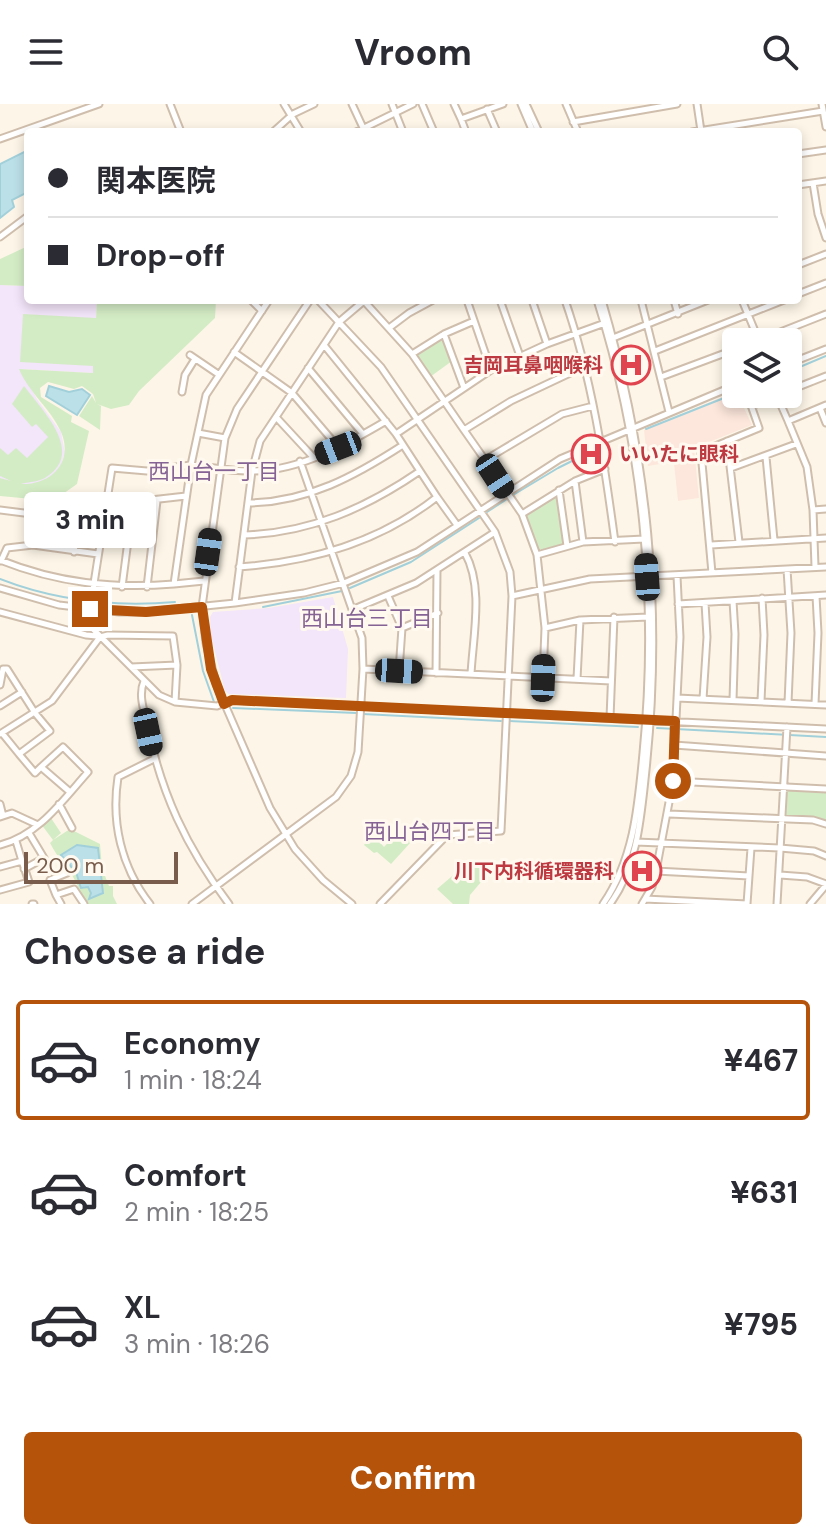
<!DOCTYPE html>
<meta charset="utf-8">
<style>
body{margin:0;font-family:"DM Sans","Noto Sans JP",sans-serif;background:#f7f7f7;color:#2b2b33;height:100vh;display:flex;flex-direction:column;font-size:30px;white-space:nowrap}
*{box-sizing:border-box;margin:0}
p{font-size:26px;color:#7c7c81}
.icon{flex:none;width:44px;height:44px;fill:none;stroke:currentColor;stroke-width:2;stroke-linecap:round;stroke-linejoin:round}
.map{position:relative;height:800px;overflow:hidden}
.sheet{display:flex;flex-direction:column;background:#fff;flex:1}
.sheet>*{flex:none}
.banner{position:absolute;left:24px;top:24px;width:778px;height:176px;border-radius:8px;box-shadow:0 4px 12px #0003;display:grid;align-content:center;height:176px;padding:0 24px;background:#fff}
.buttons{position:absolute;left:722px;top:224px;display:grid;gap:16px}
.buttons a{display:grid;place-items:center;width:80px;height:80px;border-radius:8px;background:#fff;box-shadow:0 4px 12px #0003;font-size:40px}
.scale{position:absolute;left:24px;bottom:20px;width:154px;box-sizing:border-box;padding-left:8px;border:4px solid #795c4b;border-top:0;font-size:22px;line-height:28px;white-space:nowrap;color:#795c4b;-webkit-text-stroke:6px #fff9ef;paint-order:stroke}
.end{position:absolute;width:36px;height:36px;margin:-18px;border:10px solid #b45309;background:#fff;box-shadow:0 0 0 4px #fff}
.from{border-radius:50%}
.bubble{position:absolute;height:56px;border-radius:8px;background:#fff;box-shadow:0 4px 12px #0003;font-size:26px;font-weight:800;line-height:56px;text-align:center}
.car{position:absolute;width:24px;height:48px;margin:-24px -12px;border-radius:10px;box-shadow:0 0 6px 2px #0007;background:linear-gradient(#222 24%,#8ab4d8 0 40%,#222 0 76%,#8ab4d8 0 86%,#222 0)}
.banner b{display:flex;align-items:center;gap:28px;height:76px;font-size:30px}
.banner b+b{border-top:2px solid #e1e1e2}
.banner i{width:20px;height:20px;background:#2b2b33}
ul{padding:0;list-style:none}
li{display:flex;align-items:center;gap:24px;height:120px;margin:0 16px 12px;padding:0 8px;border:4px solid transparent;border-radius:8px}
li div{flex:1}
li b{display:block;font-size:30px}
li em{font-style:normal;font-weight:800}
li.current{border-color:#b45309}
li>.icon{width:72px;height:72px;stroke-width:1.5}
h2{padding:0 24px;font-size:36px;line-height:96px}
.primary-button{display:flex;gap:16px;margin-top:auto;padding:16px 24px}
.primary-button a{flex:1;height:92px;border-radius:8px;background:#b45309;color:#fff;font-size:32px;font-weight:800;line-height:92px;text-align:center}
header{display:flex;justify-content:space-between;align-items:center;height:104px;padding:0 24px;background:#fff;font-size:36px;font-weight:800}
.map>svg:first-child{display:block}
.commercial{fill:#fde7dc}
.education{fill:#f3e5fa}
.green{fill:#d4ecc6}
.water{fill:#bce0e8;stroke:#a2d0da;stroke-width:2}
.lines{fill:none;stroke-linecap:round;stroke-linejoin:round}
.stream{stroke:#a2d0da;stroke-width:2}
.minor-casing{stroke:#d0bead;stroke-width:9}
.minor{stroke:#fff;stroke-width:5}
.route{stroke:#b45309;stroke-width:10}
.labels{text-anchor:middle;stroke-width:6;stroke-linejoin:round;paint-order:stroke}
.health-label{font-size:20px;font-weight:bold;fill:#be3a42;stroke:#fff9ef;text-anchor:end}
.neighbourhood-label{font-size:22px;fill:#856394;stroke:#fff9ef}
</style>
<header><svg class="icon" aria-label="menu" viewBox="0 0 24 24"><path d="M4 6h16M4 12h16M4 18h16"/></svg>Vroom<svg class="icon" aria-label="search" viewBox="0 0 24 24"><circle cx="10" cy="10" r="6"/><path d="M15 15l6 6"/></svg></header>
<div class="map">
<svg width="826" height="800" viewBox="0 0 826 800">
<rect width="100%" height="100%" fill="#fdf6e8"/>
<path class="commercial" d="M736 287 752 321 694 344 699 394 678 397 674 360 672 358 648 362 644 326Z"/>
<path class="education" d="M0 181 28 182V196H97L93 269 20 265 37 295 61 328 65 349 59 366 43 379 19 381 0 374Z
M333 493 348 545 346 594 229 590 225 587 211 532 210 513 213 508 269 504Z"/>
<path class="green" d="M28 142V182L0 181V155Z
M97 196H216L215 214 139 287 129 301 111 305 97 300 101 302 100 326 79 312 92 292 96 299 93 290 82 282 74 285 48 278 40 284 41 293 72 312 71 318 89 327 77 380 53 397 0 392V374L11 377 0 372V344L8 351 16 344 27 354 48 333 36 320 32 323 12 300 24 282C43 307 86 349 45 374 38 378 28 378 21 380 51 381 74 358 61 328 51 305 29 289 19 265L93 269V262L20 258 23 210 96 214Z
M441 233 452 257 430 273 414 251Z
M558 389 565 440 544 446 538 445 526 410Z
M787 684 826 688V718L813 713 786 714Z
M49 711 61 729 53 736 70 725 100 740 102 764 109 782H113V792L117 800H87C81 791 78 781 72 771 64 760 56 751 50 739L53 736 41 720Z
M371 728 384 743 394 732 399 736 403 731 411 738 391 760 377 748 374 749 364 741Z
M484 757 493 764 470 791 469 800H453L437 785 465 761Z"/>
<path class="water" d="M28 46V88L12 96 14 103 0 114V60Z
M49 282 69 288 82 285 90 291 77 311 46 292Z
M77 741 98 744 103 789 89 795 91 789 88 783 81 784 76 768 61 751Z"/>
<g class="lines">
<path class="stream" d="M788 268 826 252
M646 325 734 290
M513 391 558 364 598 344
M487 408 507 395
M0 475C56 497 116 503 175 498
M350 484 411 458 479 414
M263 503 342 487
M192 511 203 567 214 598
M233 604 356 609
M363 610 501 617
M509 617 638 623
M657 624 826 633"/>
<g class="minor-casing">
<path id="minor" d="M170 0 181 28
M284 0 301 28
M352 0 365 28
M392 0 403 28
M422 0 434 28
M454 0 461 15 503 0
M521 0 533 28
M526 0 539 28
M566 0 578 28
M697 0 701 27
M822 0 826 23
M487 5 497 28
M461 15 466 28
M573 18 677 0
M273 28 293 10 314 0
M356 28 413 0
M692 28 823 7
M0 35 99 0
M798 50 826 46
M813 79 818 110 826 134
M798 81 826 77
M0 133 28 112
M798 161 826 150
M798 190 826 179
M251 196 262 207
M310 196 237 305 225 334 202 503 206 539 216 580 270 704 295 745 323 776 352 800
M318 196 381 263 495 428 510 468 512 492 501 727 447 731 380 800
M467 196 491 266
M500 196 520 252
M532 196 547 240
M565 196C592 274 604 356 615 438
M597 196C643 341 658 497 643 649 638 702 634 755 603 800
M602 196C648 352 663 504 646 666 641 712 638 762 610 800
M641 196 669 308
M674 196 678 210
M742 196 759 237
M364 197 412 250 464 326
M389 224 409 209 433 196
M444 230 464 284
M613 234 708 196
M755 238 826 210
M655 247 784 196
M234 248 292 289 338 343
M412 250 444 230 474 217
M190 251 218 270
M788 260 826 245
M583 263 511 297 464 326 485 356 562 310 593 302
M308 264 363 330
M661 273 736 245
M788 287 826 272
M182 288 185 271 195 255
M781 290 777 292 788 317
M751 302 777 292
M820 304 826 319
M276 313 313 353
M198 329 225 334
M396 330 491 266 547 240 605 219
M727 337 739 438
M766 353 774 436
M485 356 522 410 537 451 583 438 644 435
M731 364 796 340
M575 377 583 438
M559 386 567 442
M437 393 457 421
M249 399C308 398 355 372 403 341
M0 406 40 411 50 428
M813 406 826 405
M522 410 575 377 605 365
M244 431C310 429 366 404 420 367L396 330 324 241
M33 441 107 395 133 398 186 392
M711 441 826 434
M74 448 80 410
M465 449C484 483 473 532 471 570
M537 451 545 524
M0 456C57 479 113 485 174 480
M1 457 7 444 33 441 98 450
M239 463C310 458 380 438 437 393L420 367
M815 463 813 406 807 363 788 317 826 301
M787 465 791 529 788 599
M712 469 701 348 759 324 747 290
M204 477 174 480 191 361C211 363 233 368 253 367 300 367 347 340 386 317
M122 483 133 398
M147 483 157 397
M0 484 59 501 119 508H146L235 499 304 489 344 479 417 448 560 355 736 281
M388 492 402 524 399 567
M512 492 590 475 826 463
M235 499 252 367 260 337 339 218 365 196
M678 500 826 491
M87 505 84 516 159 591 175 598 217 602 232 596 826 625
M90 505 112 364 147 367 191 361 206 291 269 196
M354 505 416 479 495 428
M0 508 86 531 97 532
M402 524 438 509
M131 563 177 561
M363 565 611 577
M436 569 437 466
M543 574 545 524 580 516 648 513
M577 575 580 516
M144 577C138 591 144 606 147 620 161 689 186 743 229 800
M0 581 3 565H7L35 609 50 627 19 650 35 669 41 663
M677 594 826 601
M703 595 707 533 705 499
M733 596 735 530 733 497
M761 597 764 531 762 494
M815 600 818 529 816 492
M0 602 22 588
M610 614 614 513
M2 629 19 650
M0 630 52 597 100 533 108 531 173 532 177 561 175 598
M674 641 826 652
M673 677 826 685
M0 700 3 712
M59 700 72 724
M669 710 813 716 826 720
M0 713 12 709 38 721
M636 738 780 744 814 747 826 752
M0 741C38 732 63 696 88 668L63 643 41 663 70 688
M0 763 22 757 16 737
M24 765 44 754 29 729
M656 767 749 772
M67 769 50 776 56 791 74 785 84 800
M780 771 807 773 826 780
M0 786 29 778 22 757
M56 791 61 800
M645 795 747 800 751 744
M32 800H34
M150 800C121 763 111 718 118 673L154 655
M192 800 336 693 351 672 358 648 363 565 362 534 300 357
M642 800 652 783 656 767 673 677 680 533 677 472
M777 800 787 623
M810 800 826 781"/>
</g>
<use href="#minor" class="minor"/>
</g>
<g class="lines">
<path class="route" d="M90 505 146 508 202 503 211 565 224 600 232 596 675 617 673 677"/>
</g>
<defs>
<g id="hospital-ring" transform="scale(2)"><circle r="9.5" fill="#fff9ef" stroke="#e0444e" stroke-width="1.5"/><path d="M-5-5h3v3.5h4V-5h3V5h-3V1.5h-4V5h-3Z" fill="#e0444e"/></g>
</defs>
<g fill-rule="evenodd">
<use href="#hospital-ring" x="631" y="261"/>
<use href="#hospital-ring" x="591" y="350"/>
<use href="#hospital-ring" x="642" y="767"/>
</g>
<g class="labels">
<g class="health-label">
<text x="603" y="268">吉岡耳鼻咽喉科</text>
<text x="619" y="357" text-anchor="start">いいたに眼科</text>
<text x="614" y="774">川下内科循環器科</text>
</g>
<g class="neighbourhood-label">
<text x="214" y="375">西山台一丁目</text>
<text x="367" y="522">西山台三丁目</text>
<text x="430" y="735">西山台四丁目</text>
</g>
</g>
</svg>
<div class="buttons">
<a><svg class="icon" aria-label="layers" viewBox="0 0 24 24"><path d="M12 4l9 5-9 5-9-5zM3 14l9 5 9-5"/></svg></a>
</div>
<div class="scale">200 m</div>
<i class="end from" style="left:673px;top:677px"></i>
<i class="end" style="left:90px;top:505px"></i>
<div class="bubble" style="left:24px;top:388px;width:132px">3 min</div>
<i class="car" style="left:338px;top:344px;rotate:249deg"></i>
<i class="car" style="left:495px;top:372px;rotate:147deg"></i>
<i class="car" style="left:208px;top:448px;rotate:8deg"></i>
<i class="car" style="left:647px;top:473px;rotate:356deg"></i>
<i class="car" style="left:399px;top:567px;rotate:93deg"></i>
<i class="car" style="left:543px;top:574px;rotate:2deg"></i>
<i class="car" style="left:148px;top:628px;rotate:168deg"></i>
<div class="banner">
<b><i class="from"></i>関本医院</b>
<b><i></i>Drop-off</b>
</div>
</div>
<section class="sheet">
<h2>Choose a ride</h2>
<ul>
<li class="current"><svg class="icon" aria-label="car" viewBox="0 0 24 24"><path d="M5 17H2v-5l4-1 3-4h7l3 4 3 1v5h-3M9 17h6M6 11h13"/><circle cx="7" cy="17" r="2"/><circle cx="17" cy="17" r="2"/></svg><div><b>Economy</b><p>1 min · 18:24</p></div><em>¥467</em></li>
<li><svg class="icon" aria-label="car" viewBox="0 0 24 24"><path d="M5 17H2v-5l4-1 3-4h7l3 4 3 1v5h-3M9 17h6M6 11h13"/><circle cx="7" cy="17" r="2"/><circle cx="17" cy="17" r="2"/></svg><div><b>Comfort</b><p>2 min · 18:25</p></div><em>¥631</em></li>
<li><svg class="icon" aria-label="car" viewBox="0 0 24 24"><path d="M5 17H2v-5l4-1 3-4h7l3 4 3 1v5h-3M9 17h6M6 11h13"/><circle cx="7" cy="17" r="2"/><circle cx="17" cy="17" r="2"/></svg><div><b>XL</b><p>3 min · 18:26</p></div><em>¥795</em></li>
</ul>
<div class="primary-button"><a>Confirm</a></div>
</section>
